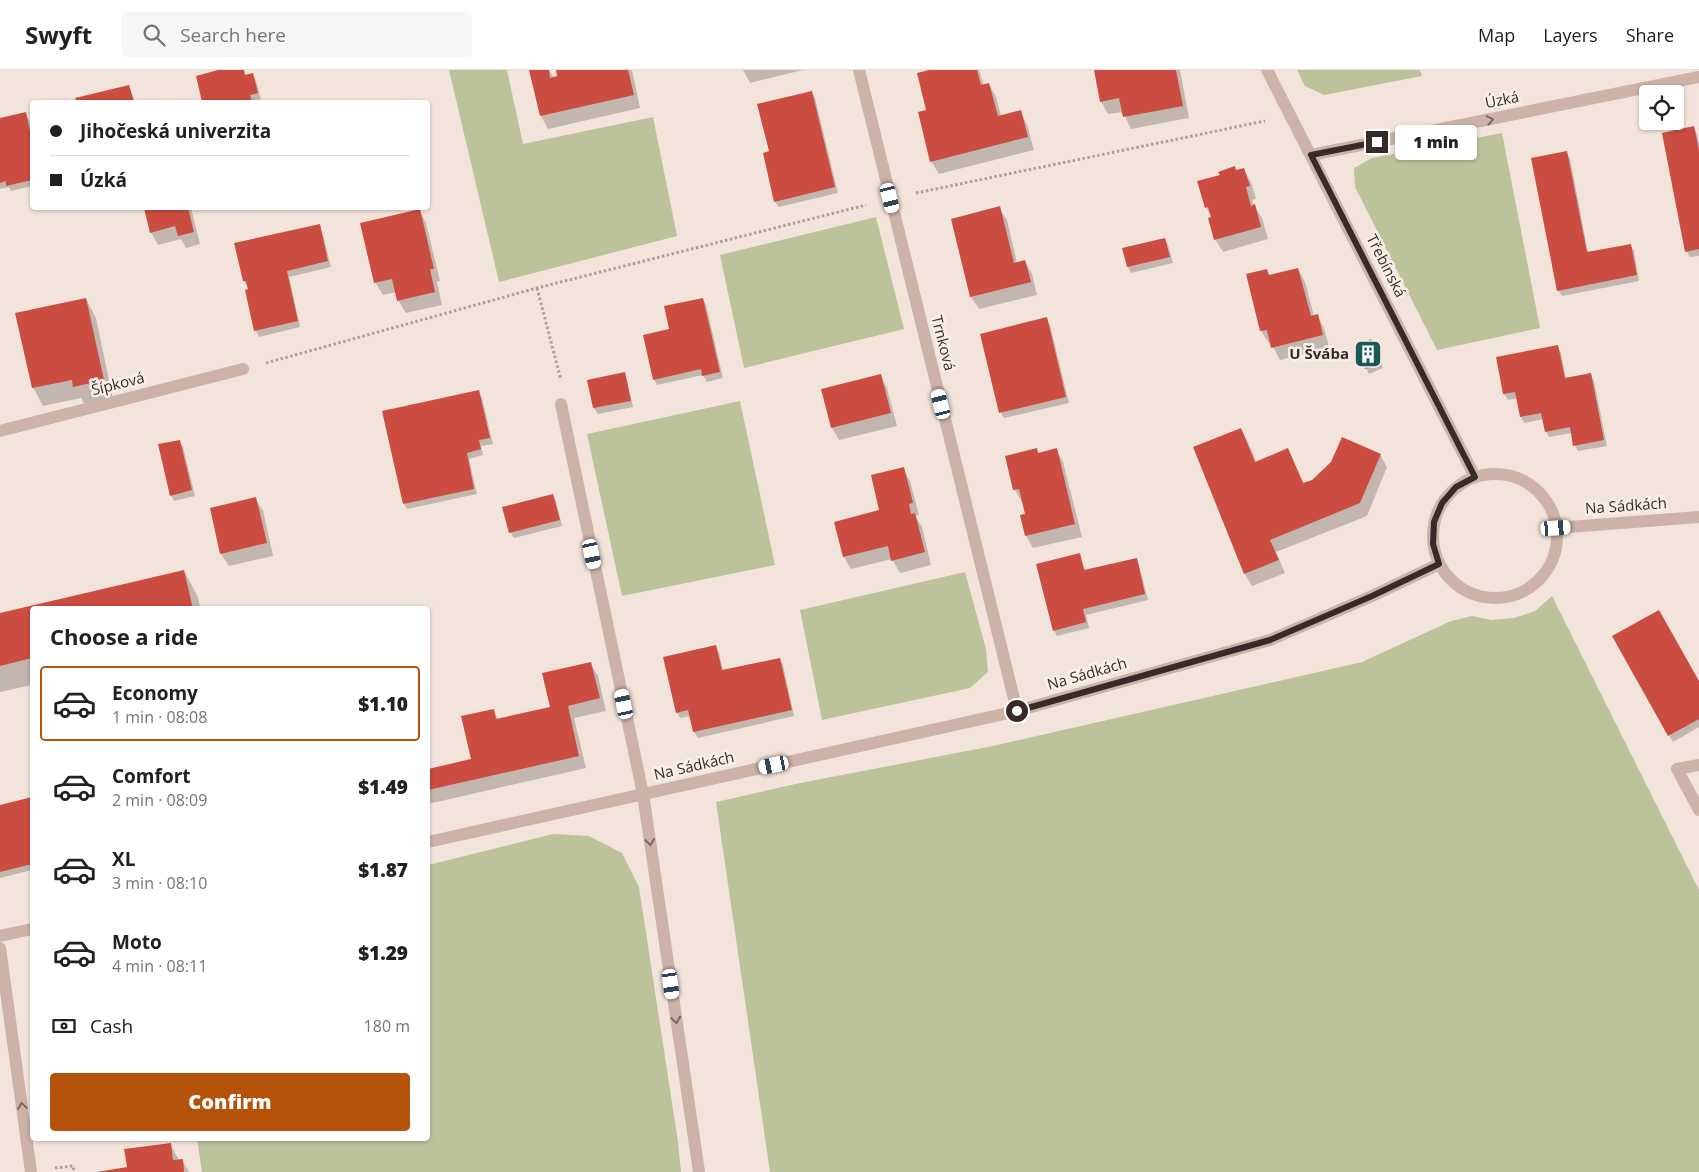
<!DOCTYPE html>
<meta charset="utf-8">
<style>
body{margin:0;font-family:"Open Sans",sans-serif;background:#f6f6f6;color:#202124;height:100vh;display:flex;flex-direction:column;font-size:19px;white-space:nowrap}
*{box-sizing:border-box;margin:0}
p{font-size:16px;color:#757577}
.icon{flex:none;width:28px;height:28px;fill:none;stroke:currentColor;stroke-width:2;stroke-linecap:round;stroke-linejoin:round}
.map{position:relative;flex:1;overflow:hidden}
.sheet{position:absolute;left:30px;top:536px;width:400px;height:535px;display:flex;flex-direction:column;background:#fff;border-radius:5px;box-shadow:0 1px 4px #0004}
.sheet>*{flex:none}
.guide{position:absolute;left:30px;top:30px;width:400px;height:110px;border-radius:5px;box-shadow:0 1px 4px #0004;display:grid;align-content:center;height:110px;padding:0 20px;background:#fff}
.fabs{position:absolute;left:1639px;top:15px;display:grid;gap:10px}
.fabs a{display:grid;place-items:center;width:45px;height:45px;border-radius:5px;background:#fff;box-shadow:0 1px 4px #0004;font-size:25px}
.end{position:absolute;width:22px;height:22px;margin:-11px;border:6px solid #382a28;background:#fff;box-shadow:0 0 0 2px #fff}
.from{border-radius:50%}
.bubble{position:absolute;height:35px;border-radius:5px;background:#fff;box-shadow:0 1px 4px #0004;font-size:16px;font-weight:800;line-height:35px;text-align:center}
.car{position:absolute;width:15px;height:30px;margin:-15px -8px;border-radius:6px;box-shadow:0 0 4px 1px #0007;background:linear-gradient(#fff 24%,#345 0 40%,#fff 0 76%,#345 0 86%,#fff 0)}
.guide b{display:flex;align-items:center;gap:18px;height:48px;font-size:19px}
.guide b+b{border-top:1px solid #e0e0e0}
.guide i{width:12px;height:12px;background:#202124}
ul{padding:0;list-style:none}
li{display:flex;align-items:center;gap:15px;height:75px;margin:0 10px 8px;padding:0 10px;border:2px solid transparent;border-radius:5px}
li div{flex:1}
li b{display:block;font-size:19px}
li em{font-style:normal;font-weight:800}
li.selected{border-color:#b45309}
li>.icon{width:45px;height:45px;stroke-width:1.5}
h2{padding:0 20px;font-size:22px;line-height:60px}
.pay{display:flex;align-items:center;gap:12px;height:55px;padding:0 20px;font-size:19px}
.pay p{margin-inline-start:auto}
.button{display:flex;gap:10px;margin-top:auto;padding:10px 20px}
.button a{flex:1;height:58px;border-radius:5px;background:#b45309;color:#fff;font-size:20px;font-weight:800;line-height:58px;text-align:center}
header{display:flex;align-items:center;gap:30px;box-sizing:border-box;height:70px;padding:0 25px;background:#fff;border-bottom:1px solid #e0e0e0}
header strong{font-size:24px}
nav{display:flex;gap:28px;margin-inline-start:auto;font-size:18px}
.search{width:350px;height:45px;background:#f6f6f6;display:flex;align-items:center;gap:12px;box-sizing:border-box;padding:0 18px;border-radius:5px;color:#757577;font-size:19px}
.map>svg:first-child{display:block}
.green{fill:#bcc39b}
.shadow{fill:#0003}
.building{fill:#cb4d41}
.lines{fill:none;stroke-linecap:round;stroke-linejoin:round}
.path{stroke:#b89c91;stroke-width:3;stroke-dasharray:2.5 2.5;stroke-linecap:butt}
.service{stroke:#ccb2a7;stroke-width:12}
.minor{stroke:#ccb2a7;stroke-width:12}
.oneway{stroke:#7b6761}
.route{stroke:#382a28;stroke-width:6}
.labels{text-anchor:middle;stroke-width:5;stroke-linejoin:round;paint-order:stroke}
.street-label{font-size:15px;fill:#382a28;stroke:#faefe8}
.poi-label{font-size:15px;font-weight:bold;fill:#382a28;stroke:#faefe8;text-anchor:end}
</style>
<header>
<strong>Swyft</strong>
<div class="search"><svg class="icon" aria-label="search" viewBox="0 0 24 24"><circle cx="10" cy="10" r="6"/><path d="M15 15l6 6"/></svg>Search here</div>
<nav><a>Map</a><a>Layers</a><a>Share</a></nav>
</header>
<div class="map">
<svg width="1699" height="1102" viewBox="0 0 1699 1102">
<rect width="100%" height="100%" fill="#f3e4db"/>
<path class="green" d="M449 0H507L523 74 653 47 677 166 499 212Z
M1297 0H1420L1422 6 1324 25 1305 16Z
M1502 63 1540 258 1437 280 1355 117 1354 98 1372 88Z
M876 147 904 259 744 298 720 185Z
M740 331 775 495 622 526 587 364Z
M965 502 986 579 988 602 970 618 822 650 800 540Z
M1552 526 1699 820V1102H770L716 732 800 713 988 677 1362 592 1451 551 1472 546 1491 550 1514 548 1535 541Z
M553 764 589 766 622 783 639 817 678 1072 681 1102H202L197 1069H428V795Z"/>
<path class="shadow" d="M224 0H244L246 6 253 5 256 11 261 29 252 31 253 32H203L197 6Z
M530 0H549L554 8 558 7 557 0H632L640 38 548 59 541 46Z
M743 0H803L750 13Z
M934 0H979L984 16 989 14 996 27 1001 46 1020 41 1027 54 1034 80 939 104 931 91 928 40Z
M1095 0H1180L1189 48 1131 59 1123 42 1108 44 1101 31Z
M129 16 135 32H78L77 29Z
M811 22 815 28 838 123 779 137 775 132 771 82Z
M25 43 29 49 32 66V116L11 121 9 117 0 119V49Z
M1694 58 1697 64 1699 74V186L1690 187 1687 182Z
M1566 82 1570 88 1588 183 1630 175 1634 181 1639 211 1562 226 1558 220Z
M1244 100 1251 112 1256 129 1252 130 1254 136 1262 148 1268 169 1223 182 1215 169 1212 148 1206 137 1237 102Z
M145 138H191L200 174 186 178 181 169 158 175 151 162Z
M999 138 1007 150 1017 193 1025 191 1032 204 1037 225 979 239 971 227 952 150Z
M419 140 426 153 440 211 437 212 442 235 406 243 398 230 396 222 383 225 375 212Z
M319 155 322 161 331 197 289 207 300 257 259 267 256 261 246 221 249 220 244 211Z
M1165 169 1168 175 1173 193 1131 203 1128 197 1124 179Z
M1298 199 1305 212 1314 246 1317 245 1324 258 1329 277 1280 290 1271 273H1269L1261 261 1247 205 1270 206Z
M86 229 96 248 113 329 85 335 81 328 43 336 33 317Z
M703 229 706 235 723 308 707 312 703 305 657 315 654 309 671 260Z
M1046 249 1050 255 1069 333 1004 348 1001 343Z
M1374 277 1383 298 1369 304 1366 298Z
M1558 277 1561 283 1566 309 1591 305 1594 311 1607 376 1578 381 1575 375 1572 363 1549 367 1546 361 1544 349 1524 353 1521 347 1517 328 1508 330 1504 324 1497 288Z
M624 304 627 310 633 337 598 344 594 338 589 311Z
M880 305 887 318 897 356 839 370 832 358 823 320Z
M479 322 482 328 493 374 481 376 483 385 469 389 477 424 407 439 404 434Z
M1241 359 1248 372 1257 393 1288 380 1304 414 1380 385 1387 397 1367 446 1276 482 1285 503 1252 516 1245 504 1194 378Z
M179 371 183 377 195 426 174 431 171 425Z
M1036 379 1039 384 1056 379 1063 392 1082 467 1033 478 1026 466 1021 446 1026 445 1023 432H1022L1015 420 1007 387Z
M903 399 910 411 919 445 915 446 922 457 931 495 900 503 892 489 851 499 844 487 836 452 881 441Z
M553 425 556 431 562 456 514 468 510 462Z
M255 428 263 441 273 486 229 496 221 484Z
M1079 484 1086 501 1136 489 1139 495 1148 530 1086 545 1089 558 1057 566 1054 560Z
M184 501 197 525 201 539H32V615L0 622V544Z
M1614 566 1699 614V657L1673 672Z
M716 577 719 583 723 601 780 589 783 595 794 646 698 668 694 662 690 646 680 648 677 642Z
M590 593 598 606 606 641 574 648 586 698 428 734V701L473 690 493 641 499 650 552 638Z
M32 729V800L0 808V736Z
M170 1074 179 1090H182L189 1102H98L128 1098Z"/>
<path class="building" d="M218 0H244L245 5 253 3 258 23 250 25 252 32H202L196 6Z
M529 0H549L550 8 557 6 556 0H628L634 25 540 46Z
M929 0H977L981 15 989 13 998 46 1021 40 1028 67 930 92 918 42 926 40 917 3Z
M1094 0H1176L1183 36 1123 47 1119 28 1100 32Z
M129 15 134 32H77L75 28Z
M812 21 835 117 774 132 763 83 769 81 757 34Z
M26 42 32 72V110L6 116V111L0 113V48Z
M1694 56 1699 80V179L1685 182 1662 63Z
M1567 81 1587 182 1631 174 1637 205 1557 221 1531 88Z
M1235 96 1236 100 1244 98 1250 116 1246 117 1251 136 1255 134 1261 157 1214 170 1208 148 1211 147 1208 137 1205 138 1197 111 1220 105 1218 102Z
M1000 136 1014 193 1025 190 1031 212 970 227 951 149Z
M144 138H188L194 162 178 166 175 156 150 163Z
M420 139 434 199H430L435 222 397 231 392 209 374 213 360 153Z
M320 154 328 191 287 201 298 251 254 261 245 220 248 219 246 211H243L234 173Z
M1165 168 1170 187 1127 197 1122 178Z
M1298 198 1311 246 1318 244 1323 265 1271 278 1267 260 1260 261 1246 204 1267 199 1269 205Z
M86 228 104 310 73 317 72 310 32 318 15 243Z
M703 228 720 302 702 306 701 299 653 310 643 265 669 259 664 236Z
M1047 247 1066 327 999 343 980 264Z
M1371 269 1381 292 1365 299 1355 277Z
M1558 275 1565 308 1591 303 1604 370 1573 376 1570 357 1545 362 1541 343 1520 347 1515 322 1503 324 1496 287Z
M625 302 631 331 593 338 587 310Z
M881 304 891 343 831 358 821 319Z
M479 320 490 368 479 370 481 379 467 383 474 419 403 434 382 341Z
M1241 358 1255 392 1288 378 1303 413 1312 410 1331 392 1342 367 1381 384 1360 433 1270 470 1279 490 1244 504 1193 377Z
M180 370 192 420 170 426 158 374Z
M1037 378 1038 383 1057 378 1075 454 1025 466 1020 445 1025 444 1019 419 1013 420 1005 386Z
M904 397 913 433 909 434 911 444 915 443 925 482 891 491 888 476 843 487 834 452 879 440 871 405Z
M553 424 560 450 509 463 502 437Z
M256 427 267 473 220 484 210 438Z
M1080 483 1084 500 1137 488 1145 524 1083 539 1086 552 1053 561 1036 494Z
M184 500 193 539H32V588L0 596V543Z
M1659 540 1699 611V649L1668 666 1612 566Z
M716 575 722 600 780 588 792 640 693 662 688 640 676 643 663 587Z
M591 592 600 628 568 636 579 686 428 720V699L471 689 461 646 494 639 496 649 550 637 542 603Z
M32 727V794L0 802V735Z
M171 1073 173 1090 183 1089 184 1102H97L127 1097 124 1079Z"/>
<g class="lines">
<path class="path" d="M916 123 1265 51
M537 218 561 310
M266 293 537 218 866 135
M55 1098 73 1096 74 1102"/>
<path class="service" d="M1699 695 1677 699 1699 740
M643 724 699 1102"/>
<path class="minor" d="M859 0 1017 641
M1267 0 1475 407
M1311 85 1699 7
M561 334 643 724
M0 361 243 299
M1433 466a62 62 0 1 1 124 0a62 62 0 1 1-124 0Z
M1556 458 1699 447
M428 772 1017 641 1270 570 1372 526 1439 494
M0 866 32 859
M0 878 31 1102"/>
</g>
<defs><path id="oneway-chevron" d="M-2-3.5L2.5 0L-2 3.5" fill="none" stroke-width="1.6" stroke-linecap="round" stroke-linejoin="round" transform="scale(1.25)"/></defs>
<g class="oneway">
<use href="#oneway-chevron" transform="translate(1490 50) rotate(-11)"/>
<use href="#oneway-chevron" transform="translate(650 772) rotate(82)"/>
<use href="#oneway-chevron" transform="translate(676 950) rotate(82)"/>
<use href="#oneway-chevron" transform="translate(22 1036) rotate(-98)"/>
</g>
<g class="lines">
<path class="route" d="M1017 641 1270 570 1372 526 1439 494 1433 474 1434 452 1442 433 1456 417 1475 407 1311 85 1377 72"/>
</g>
<defs>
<g id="building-square" transform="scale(1.4375)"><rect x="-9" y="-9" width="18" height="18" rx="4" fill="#1b5b56" stroke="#faefe8"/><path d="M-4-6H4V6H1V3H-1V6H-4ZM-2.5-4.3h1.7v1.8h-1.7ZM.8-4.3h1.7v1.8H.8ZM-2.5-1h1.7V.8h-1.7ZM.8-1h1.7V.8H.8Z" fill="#fff"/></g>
</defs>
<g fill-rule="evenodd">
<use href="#building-square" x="1368" y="284"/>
</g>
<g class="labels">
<g class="street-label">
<text transform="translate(1502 30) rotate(-11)" y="5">Úzká</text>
<text transform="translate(1386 196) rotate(63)" y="5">Třebínská</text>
<text transform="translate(943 273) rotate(76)" y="5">Trnková</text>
<text transform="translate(118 314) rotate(-14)" y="5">Šípková</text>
<text transform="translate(1626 436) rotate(-4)" y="5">Na Sádkách</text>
<text transform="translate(1087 604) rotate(-16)" y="5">Na Sádkách</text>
<text transform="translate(694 696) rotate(-13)" y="5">Na Sádkách</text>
</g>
<g class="poi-label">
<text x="1349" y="289">U Švába</text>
</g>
</g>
</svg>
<div class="fabs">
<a><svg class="icon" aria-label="locate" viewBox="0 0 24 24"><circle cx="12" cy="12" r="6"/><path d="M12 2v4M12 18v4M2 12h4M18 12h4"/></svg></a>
</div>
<i class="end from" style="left:1017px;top:641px"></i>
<i class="end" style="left:1377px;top:72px"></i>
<div class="bubble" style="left:1395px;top:55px;width:82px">1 min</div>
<i class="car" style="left:890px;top:128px;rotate:166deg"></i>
<i class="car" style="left:941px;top:334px;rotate:346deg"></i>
<i class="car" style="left:1556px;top:458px;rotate:86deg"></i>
<i class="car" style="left:592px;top:484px;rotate:168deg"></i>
<i class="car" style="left:624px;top:634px;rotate:348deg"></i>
<i class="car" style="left:774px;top:695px;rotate:258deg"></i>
<i class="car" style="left:671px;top:914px;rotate:172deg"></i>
<div class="guide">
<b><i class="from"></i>Jihočeská univerzita</b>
<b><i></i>Úzká</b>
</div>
<section class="sheet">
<h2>Choose a ride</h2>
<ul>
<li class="selected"><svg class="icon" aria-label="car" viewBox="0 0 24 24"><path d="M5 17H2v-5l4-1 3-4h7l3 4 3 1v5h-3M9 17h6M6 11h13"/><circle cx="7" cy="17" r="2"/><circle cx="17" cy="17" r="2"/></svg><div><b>Economy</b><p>1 min · 08:08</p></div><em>$1.10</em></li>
<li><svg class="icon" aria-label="car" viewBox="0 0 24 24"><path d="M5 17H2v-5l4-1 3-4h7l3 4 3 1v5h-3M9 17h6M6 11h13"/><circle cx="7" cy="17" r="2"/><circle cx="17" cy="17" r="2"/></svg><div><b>Comfort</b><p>2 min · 08:09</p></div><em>$1.49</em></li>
<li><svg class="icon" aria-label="car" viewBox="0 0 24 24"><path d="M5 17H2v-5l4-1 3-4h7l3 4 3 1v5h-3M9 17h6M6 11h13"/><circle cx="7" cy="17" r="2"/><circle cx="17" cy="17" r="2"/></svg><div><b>XL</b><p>3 min · 08:10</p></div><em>$1.87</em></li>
<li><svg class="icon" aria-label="car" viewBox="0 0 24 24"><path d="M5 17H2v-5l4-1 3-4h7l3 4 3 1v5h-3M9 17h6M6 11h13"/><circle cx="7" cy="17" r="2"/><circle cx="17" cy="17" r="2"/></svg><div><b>Moto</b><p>4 min · 08:11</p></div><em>$1.29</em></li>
</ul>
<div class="pay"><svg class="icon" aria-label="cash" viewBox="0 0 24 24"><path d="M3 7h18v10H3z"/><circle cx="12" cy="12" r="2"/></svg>Cash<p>180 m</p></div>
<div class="button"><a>Confirm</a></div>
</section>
</div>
